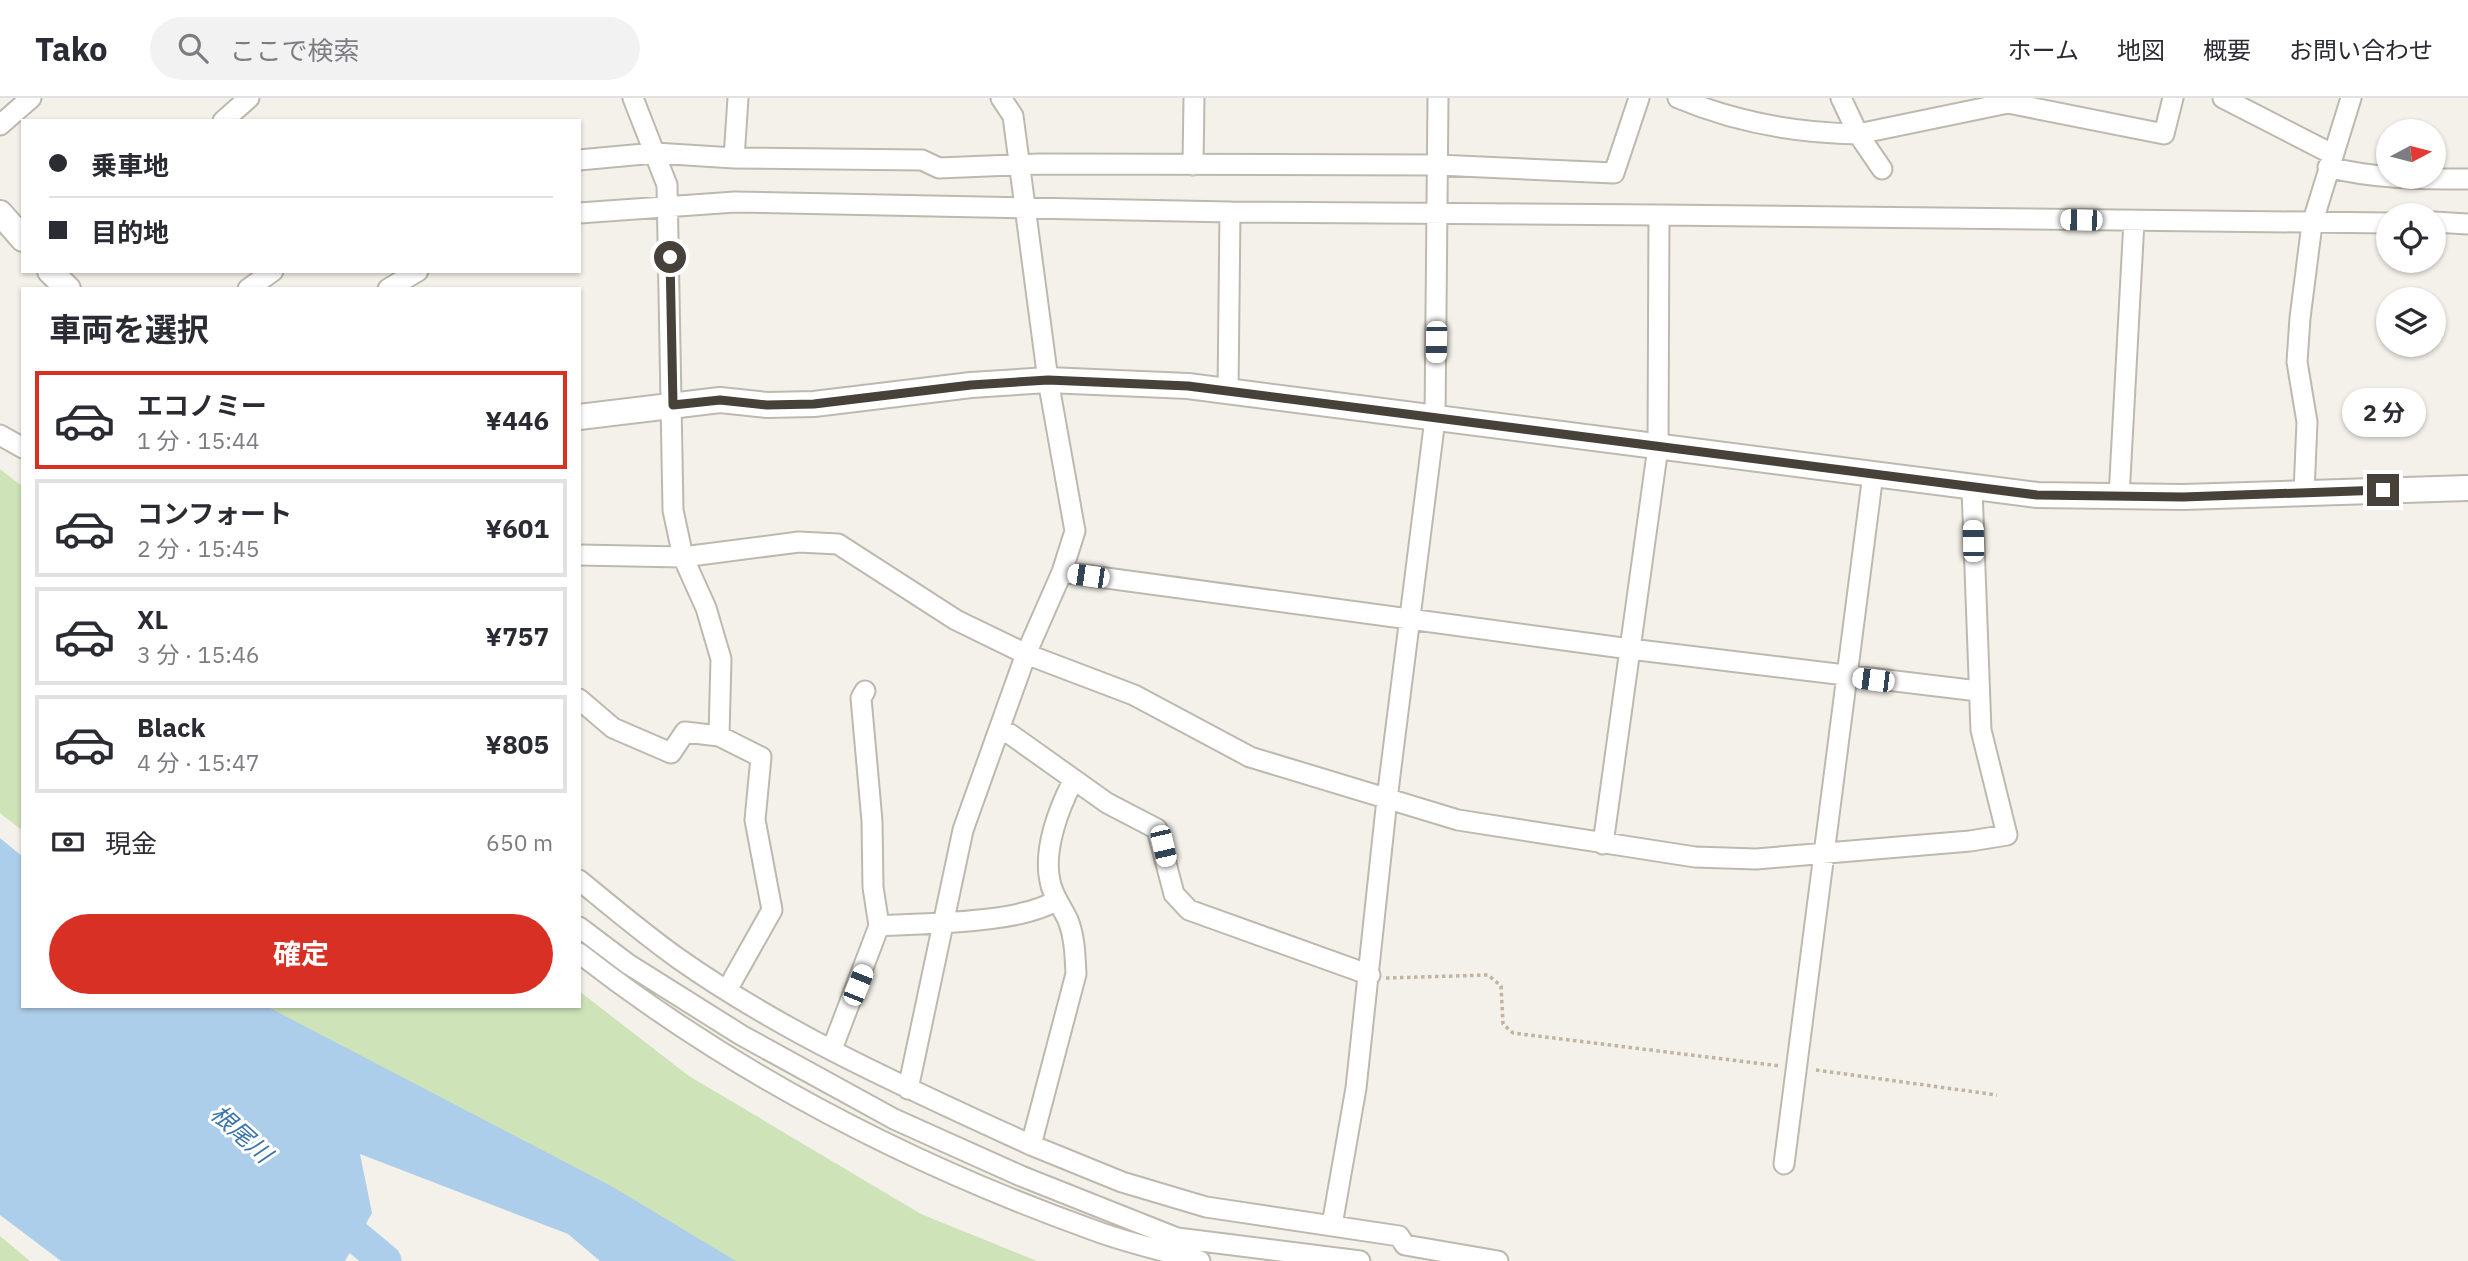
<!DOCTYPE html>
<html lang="ja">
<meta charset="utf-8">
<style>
body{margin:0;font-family:"IBM Plex Sans","Noto Sans JP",sans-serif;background:#f2f2f3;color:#2b2b33;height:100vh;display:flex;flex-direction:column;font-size:26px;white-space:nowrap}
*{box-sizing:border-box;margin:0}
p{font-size:23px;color:#7c7c81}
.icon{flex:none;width:38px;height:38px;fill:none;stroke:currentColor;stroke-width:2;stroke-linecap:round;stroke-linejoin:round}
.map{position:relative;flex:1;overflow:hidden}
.drawer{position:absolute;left:21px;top:189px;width:560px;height:721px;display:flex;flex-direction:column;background:#fff;border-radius:0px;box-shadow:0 2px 5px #0004}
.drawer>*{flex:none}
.banner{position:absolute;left:21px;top:21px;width:560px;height:154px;border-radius:0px;box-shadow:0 2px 5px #0004;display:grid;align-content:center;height:154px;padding:0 28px;background:#fff}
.needle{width:46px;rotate:83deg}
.tools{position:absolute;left:2376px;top:21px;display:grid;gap:14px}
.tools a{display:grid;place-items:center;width:70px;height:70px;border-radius:50%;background:#fff;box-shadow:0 2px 5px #0004;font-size:35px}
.end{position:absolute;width:32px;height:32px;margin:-16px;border:9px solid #474239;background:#fff;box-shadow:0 0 0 4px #fff}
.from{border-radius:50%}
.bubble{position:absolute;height:49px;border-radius:24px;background:#fff;box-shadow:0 2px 5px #0004;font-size:23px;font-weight:700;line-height:49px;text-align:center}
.car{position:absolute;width:21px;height:42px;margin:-21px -10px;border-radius:9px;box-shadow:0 0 5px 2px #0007;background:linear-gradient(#fff 24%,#345 0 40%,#fff 0 76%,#345 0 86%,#fff 0)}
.banner b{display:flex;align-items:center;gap:24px;height:66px;font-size:26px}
.banner b+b{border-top:2px solid #e1e1e2}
.banner i{width:18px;height:18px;background:#2b2b33}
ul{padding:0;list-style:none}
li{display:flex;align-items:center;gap:21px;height:98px;margin:0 14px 10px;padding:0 14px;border:4px solid #e1e1e2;border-radius:0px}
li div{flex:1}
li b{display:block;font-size:26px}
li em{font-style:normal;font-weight:700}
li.selected{border-color:#d93025}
li>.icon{width:63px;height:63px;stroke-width:1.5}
h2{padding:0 28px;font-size:32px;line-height:84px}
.pay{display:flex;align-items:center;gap:18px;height:77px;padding:0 28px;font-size:26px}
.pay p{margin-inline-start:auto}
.action{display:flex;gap:14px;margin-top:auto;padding:14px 28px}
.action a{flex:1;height:80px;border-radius:42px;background:#d93025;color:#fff;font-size:28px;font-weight:700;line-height:80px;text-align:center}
header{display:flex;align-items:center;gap:42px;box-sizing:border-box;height:98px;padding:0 35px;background:#fff;border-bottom:2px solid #e1e1e2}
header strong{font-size:33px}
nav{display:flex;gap:38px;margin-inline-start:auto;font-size:24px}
.search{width:490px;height:63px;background:#f2f2f3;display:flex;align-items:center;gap:18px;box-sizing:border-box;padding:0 24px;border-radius:38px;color:#7c7c81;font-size:26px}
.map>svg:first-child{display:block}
.green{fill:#cee3b8}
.water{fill:#adceea}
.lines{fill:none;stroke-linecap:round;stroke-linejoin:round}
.river{stroke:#adceea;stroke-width:33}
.minor-casing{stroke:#beb9ae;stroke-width:23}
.tertiary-casing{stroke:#beb9ae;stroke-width:28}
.path{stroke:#bfb5a0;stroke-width:3.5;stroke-dasharray:3.5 3.5;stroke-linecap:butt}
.minor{stroke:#fff;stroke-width:19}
.tertiary{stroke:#fff;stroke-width:24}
.route{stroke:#474239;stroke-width:9}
.labels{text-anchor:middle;stroke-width:6;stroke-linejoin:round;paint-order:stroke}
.water-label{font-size:24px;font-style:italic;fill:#3c76a9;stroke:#fff}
</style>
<header>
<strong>Tako</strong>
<div class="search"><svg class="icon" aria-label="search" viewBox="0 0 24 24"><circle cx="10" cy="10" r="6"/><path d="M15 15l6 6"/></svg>ここで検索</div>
<nav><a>ホーム</a><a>地図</a><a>概要</a><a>お問い合わせ</a></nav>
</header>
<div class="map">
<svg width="2468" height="1163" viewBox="0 0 2468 1163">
<rect width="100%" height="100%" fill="#f4f1ea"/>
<path class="green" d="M0 371 23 389V733L0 715Z
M579 893 689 978 921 1116 1037 1163H727L218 908H579Z
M0 1138 30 1163H0Z"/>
<path class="water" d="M0 740 23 759V908H266L613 1089 736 1163H600L568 1136 360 1056 372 1115 345 1163H61L0 1117Z"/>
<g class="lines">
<path class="river" d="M325 1113 385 1163"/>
<g class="minor-casing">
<path id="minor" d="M633 0 667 87 673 412 683 459 706 510 721 561 719 638 761 659 755 722 772 812 727 892
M1678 0C1735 24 1796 35 1858 36L1841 0
M2223 0 2332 56
M223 23 249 0
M0 27 31 0
M734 60 738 0
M579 62 655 55 734 60 922 62 939 70 1039 66 1438 67 1614 75 1639 0
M1193 67 1194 0
M2328 69C2375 81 2421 81 2468 81
M1882 71 1858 36 2008 5 2164 36 2173 0
M579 115 735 104 1230 114
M1659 117 2389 125
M2434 124 2468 126
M248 191 273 173
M388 191 418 173
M1228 294 1230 114 1659 117 1658 349 1603 746
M0 337 23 350
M2304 394 2307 324 2297 264 2300 220 2312 126 2351 0
M2119 399 2134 123
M579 457 683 459 799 444 838 446 956 522 1026 556 1134 597 1250 659 1458 722 1695 759 1756 761 1970 743 2007 737 1981 632 1972 391
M1062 474 1630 551 1978 593
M579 601 613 630 671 655 685 634 719 638
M999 632 1010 636 1107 705 1157 731 1174 796 1189 812 1370 877
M579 782C612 809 645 837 679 861 787 937 911 992 1031 1047L1076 876C1075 858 1075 840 1068 822 1062 809 1052 797 1050 783 1043 751 1059 710 1073 683
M879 828C926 825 1019 826 1057 802
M579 829 628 866 741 937 894 1021 1021 1078 1177 1140 1360 1163
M579 855C733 975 909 1066 1093 1132 1127 1145 1165 1153 1200 1163
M832 951 879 828 873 789 872 723 861 600 865 593
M908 991 963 732 1026 556 1062 474 1075 433 1048 282 1013 18 1001 0
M1031 1047 1122 1084 1206 1109 1399 1138 1405 1147 1498 1163
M1784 1066 1873 376
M1332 1127 1356 990 1387 701 1435 321 1438 0"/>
</g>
<g class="tertiary-casing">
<path id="tertiary" d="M0 115 23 141
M50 173 68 191
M579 319 720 302 767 307 814 306 971 287 1048 282 1188 288 2037 397 2183 399 2468 390"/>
</g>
<path class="path" d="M1386 880 1488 877 1501 888 1503 926 1513 935 1780 968
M1816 972 1997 997"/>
<use href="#minor" class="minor"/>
<use href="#tertiary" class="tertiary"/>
</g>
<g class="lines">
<path class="route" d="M670 159 673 307 720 302 767 307 814 306 971 287 1048 282 1188 288 2037 397 2183 399 2383 392"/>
</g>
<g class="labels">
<g class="water-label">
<text transform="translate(241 1036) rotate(42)" y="8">根尾川</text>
</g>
</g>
</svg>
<div class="tools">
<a><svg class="needle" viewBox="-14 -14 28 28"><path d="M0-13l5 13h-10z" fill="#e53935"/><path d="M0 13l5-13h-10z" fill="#7c7c81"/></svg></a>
<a><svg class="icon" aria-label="locate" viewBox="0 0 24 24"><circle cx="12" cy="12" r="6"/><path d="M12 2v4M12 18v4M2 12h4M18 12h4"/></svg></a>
<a><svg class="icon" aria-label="layers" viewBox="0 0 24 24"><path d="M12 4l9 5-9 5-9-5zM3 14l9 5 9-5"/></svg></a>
</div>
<i class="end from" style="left:670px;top:159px"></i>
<i class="end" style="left:2383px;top:392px"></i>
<div class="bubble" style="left:2342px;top:290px;width:84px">2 分</div>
<i class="car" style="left:2081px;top:122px;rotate:271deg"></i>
<i class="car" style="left:1436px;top:244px;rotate:181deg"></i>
<i class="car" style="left:1973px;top:443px;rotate:359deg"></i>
<i class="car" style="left:1088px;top:478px;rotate:278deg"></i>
<i class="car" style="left:1873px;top:582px;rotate:277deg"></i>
<i class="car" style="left:1163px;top:748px;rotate:167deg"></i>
<i class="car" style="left:858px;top:887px;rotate:22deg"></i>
<div class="banner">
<b><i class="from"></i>乗車地</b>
<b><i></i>目的地</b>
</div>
<section class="drawer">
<h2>車両を選択</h2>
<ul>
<li class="selected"><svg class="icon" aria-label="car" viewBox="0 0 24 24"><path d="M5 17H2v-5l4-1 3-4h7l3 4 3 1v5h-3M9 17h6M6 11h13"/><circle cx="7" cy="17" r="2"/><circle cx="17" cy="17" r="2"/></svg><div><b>エコノミー</b><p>1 分 · 15:44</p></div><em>¥446</em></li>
<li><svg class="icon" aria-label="car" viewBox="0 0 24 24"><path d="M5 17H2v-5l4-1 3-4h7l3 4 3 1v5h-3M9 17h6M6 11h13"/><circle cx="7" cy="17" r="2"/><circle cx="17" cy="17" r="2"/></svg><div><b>コンフォート</b><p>2 分 · 15:45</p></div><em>¥601</em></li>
<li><svg class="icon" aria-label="car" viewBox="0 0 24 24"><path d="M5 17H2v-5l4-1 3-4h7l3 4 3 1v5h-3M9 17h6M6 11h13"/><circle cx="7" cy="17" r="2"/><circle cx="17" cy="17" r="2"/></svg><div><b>XL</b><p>3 分 · 15:46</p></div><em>¥757</em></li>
<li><svg class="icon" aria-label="car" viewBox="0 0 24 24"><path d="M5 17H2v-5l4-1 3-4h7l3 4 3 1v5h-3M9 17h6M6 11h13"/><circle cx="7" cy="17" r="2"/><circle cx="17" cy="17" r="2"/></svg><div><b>Black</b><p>4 分 · 15:47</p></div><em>¥805</em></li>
</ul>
<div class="pay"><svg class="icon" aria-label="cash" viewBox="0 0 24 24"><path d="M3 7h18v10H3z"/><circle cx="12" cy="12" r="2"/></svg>現金<p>650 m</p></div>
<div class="action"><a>確定</a></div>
</section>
</div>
